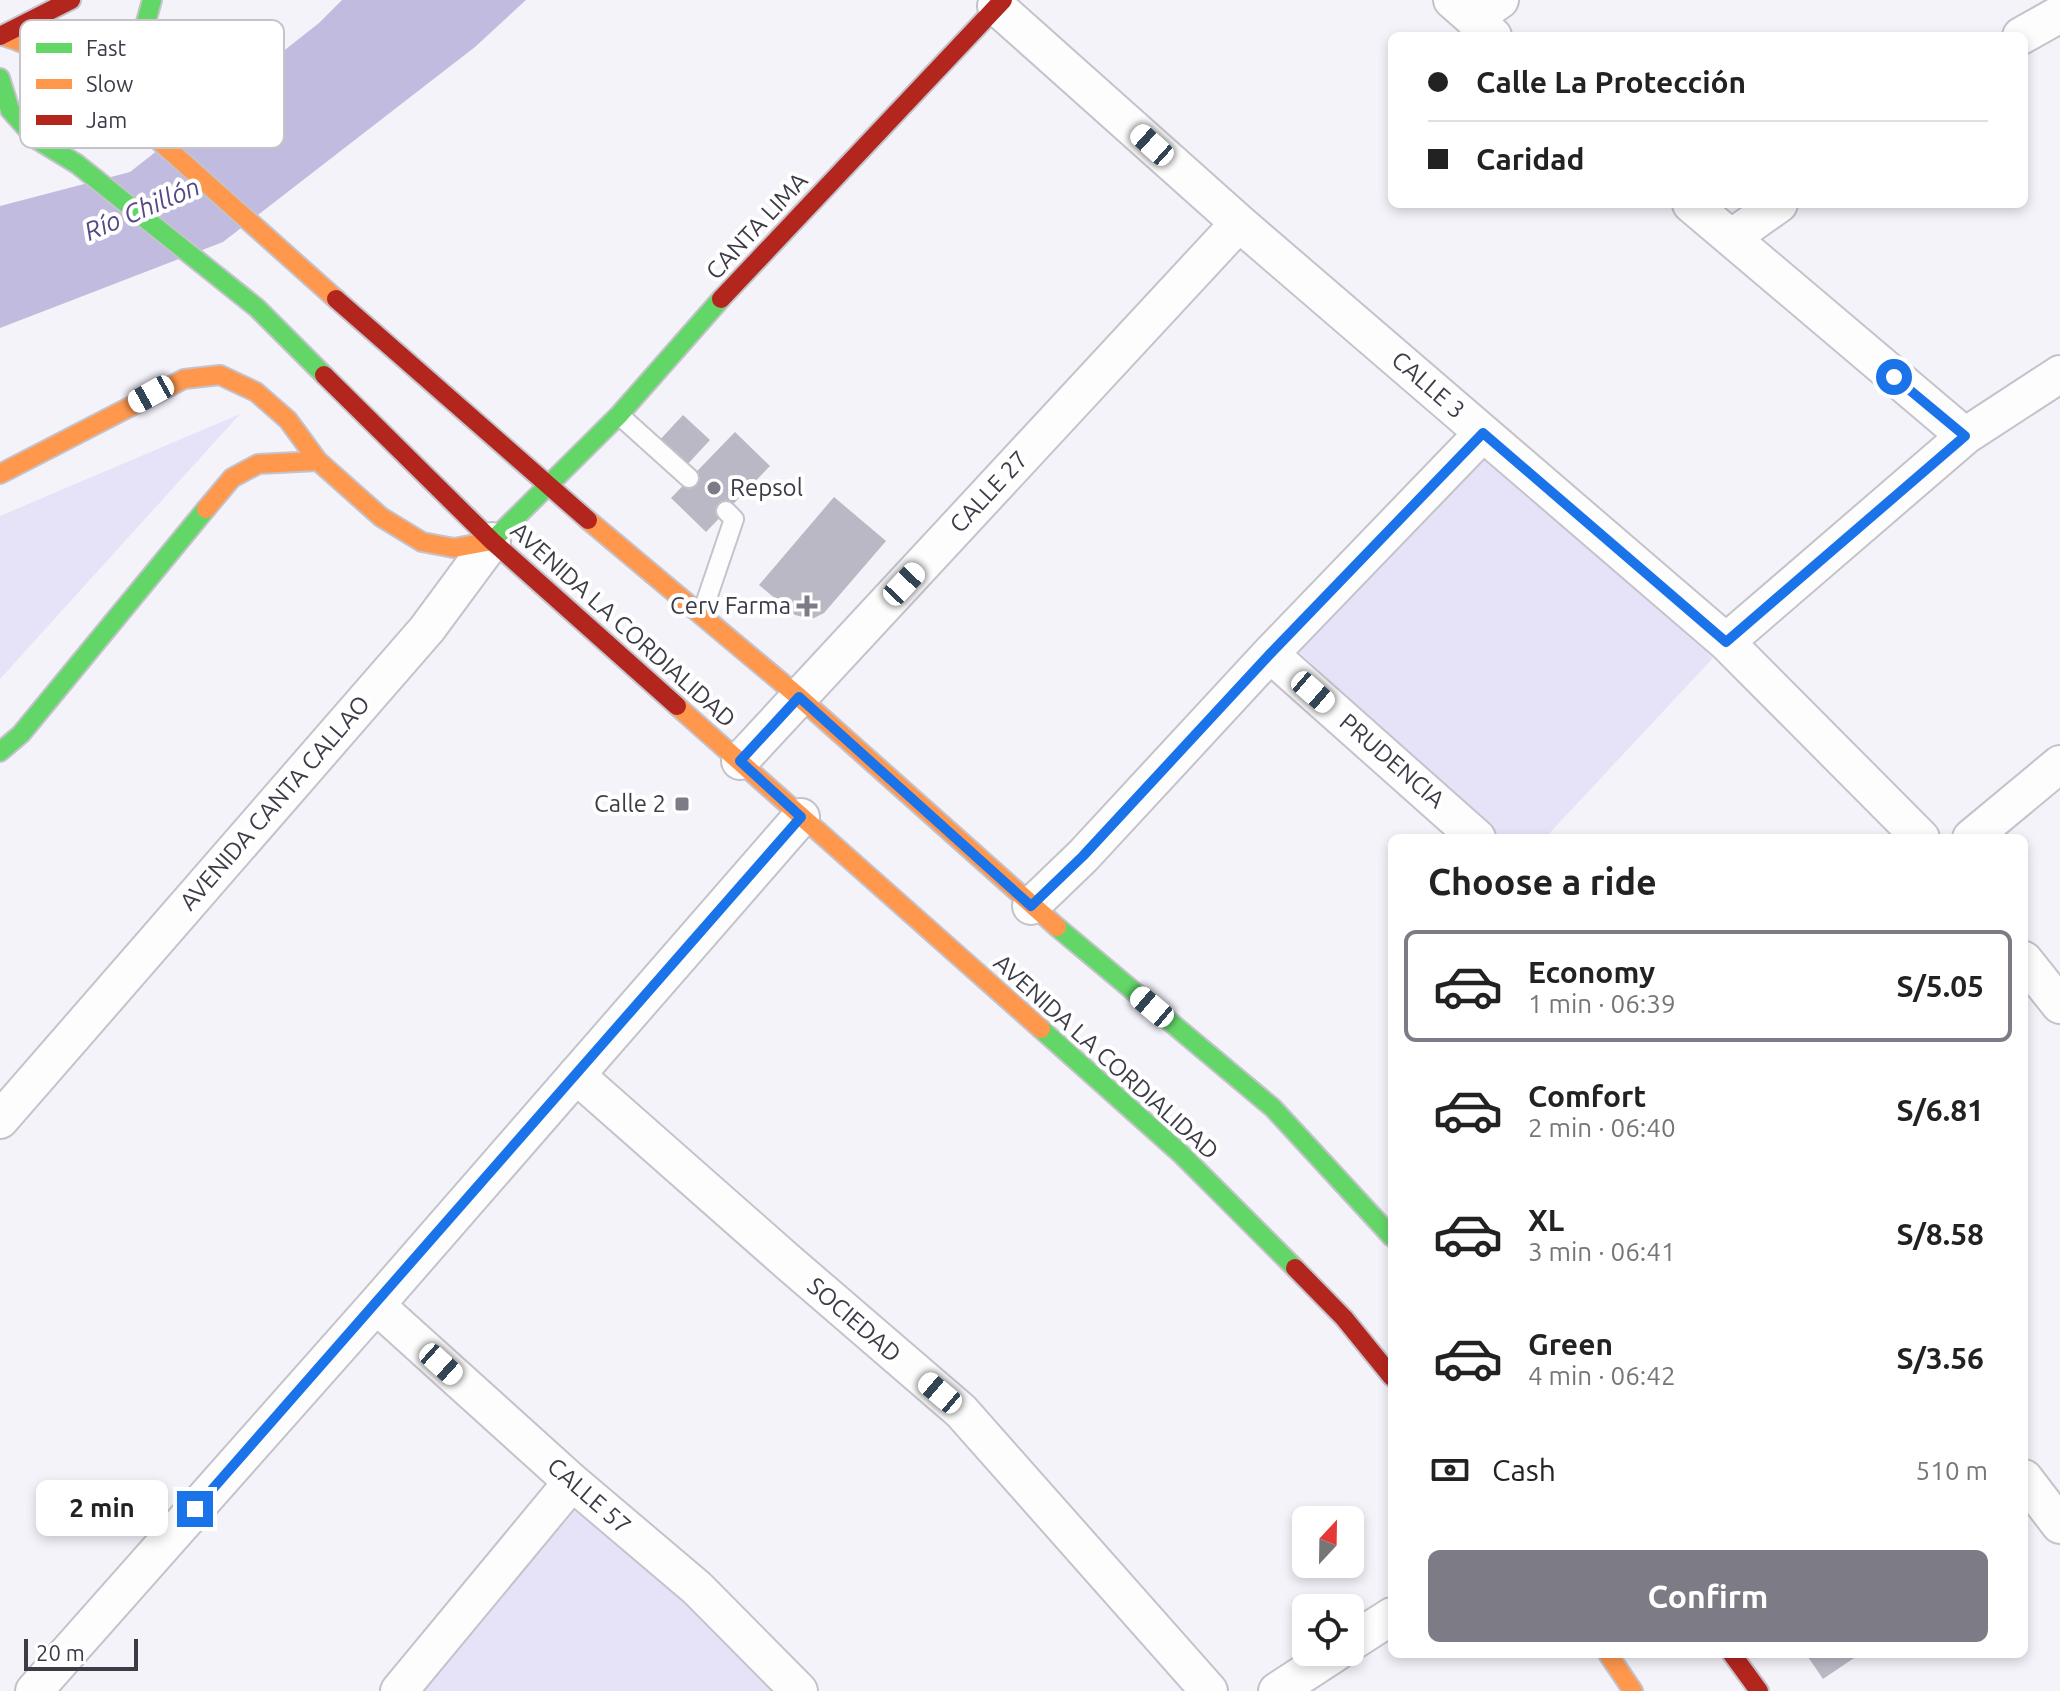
<!DOCTYPE html>
<meta charset="utf-8">
<style>
body{margin:0;font-family:Ubuntu,sans-serif;background:#f6f6f6;color:#222;height:100vh;display:flex;flex-direction:column;font-size:30px;white-space:nowrap}
*{box-sizing:border-box;margin:0}
p{font-size:26px;color:#767676}
.icon{flex:none;width:44px;height:44px;fill:none;stroke:currentColor;stroke-width:2;stroke-linecap:round;stroke-linejoin:round}
.map{position:relative;flex:1;overflow:hidden}
.details{position:absolute;left:1388px;top:834px;width:640px;height:824px;display:flex;flex-direction:column;background:#fff;border-radius:12px;box-shadow:0 4px 12px #0003}
.details>*{flex:none}
.guide{position:absolute;left:1388px;top:32px;width:640px;height:176px;border-radius:12px;box-shadow:0 4px 12px #0003;display:grid;align-content:center;height:176px;padding:0 40px;background:#fff}
.needle{width:52px;rotate:22deg}
.controls{position:absolute;left:1292px;top:1506px;display:grid;gap:16px}
.controls a{display:grid;place-items:center;width:72px;height:72px;border-radius:12px;background:#fff;box-shadow:0 4px 12px #0003;font-size:40px}
.scale{position:absolute;left:24px;bottom:20px;width:114px;box-sizing:border-box;padding-left:8px;border:4px solid #3d3b48;border-top:0;font-size:22px;line-height:28px;white-space:nowrap;color:#3d3b48;-webkit-text-stroke:6px #fff;paint-order:stroke}
.end{position:absolute;width:36px;height:36px;margin:-18px;border:10px solid #1a73e8;background:#fff;box-shadow:0 0 0 4px #fff}
.from{border-radius:50%}
.bubble{position:absolute;height:56px;border-radius:12px;background:#fff;box-shadow:0 4px 12px #0003;font-size:26px;font-weight:700;line-height:56px;text-align:center}
.car{position:absolute;width:24px;height:48px;margin:-24px -12px;border-radius:10px;box-shadow:0 0 6px 2px #0007;background:linear-gradient(#fff 24%,#345 0 40%,#fff 0 76%,#345 0 86%,#fff 0)}
.guide b{display:flex;align-items:center;gap:28px;height:76px;font-size:30px}
.guide b+b{border-top:2px solid #e0e0e0}
.guide i{width:20px;height:20px;background:#222}
ul{padding:0;list-style:none}
li{display:flex;align-items:center;gap:24px;height:112px;margin:0 16px 12px;padding:0 24px;border:4px solid transparent;border-radius:12px}
li div{flex:1}
li b{display:block;font-size:30px}
li em{font-style:normal;font-weight:700}
li.active{border-color:#7d7b86}
li>.icon{width:72px;height:72px;stroke-width:1.5}
h2{padding:0 40px;font-size:36px;line-height:96px}
.pay{display:flex;align-items:center;gap:20px;height:88px;padding:0 40px;font-size:30px}
.pay p{margin-inline-start:auto}
.primary-button{display:flex;gap:16px;margin-top:auto;padding:16px 40px}
.primary-button a{flex:1;height:92px;border-radius:12px;background:#7d7b86;color:#fff;font-size:32px;font-weight:700;line-height:92px;text-align:center}
.map>svg:first-child{display:block}
.green{fill:#e6e2f8}
.water{fill:#c1bcdf}
.building{fill:#bab8c4}
.lines{fill:none;stroke-linecap:round;stroke-linejoin:round}
.lane-casing{stroke:#c4c2cb;stroke-width:22}
.street-casing{stroke:#c4c2cb;stroke-width:40}
.fast-casing{stroke:#c4c2cb;stroke-width:22}
.slow-casing{stroke:#c4c2cb;stroke-width:22}
.jam-casing{stroke:#c4c2cb;stroke-width:22}
.lane{stroke:#fdfdfe;stroke-width:18}
.street{stroke:#fdfdfe;stroke-width:36}
.fast{stroke:#63d668;stroke-width:18}
.slow{stroke:#ff974d;stroke-width:18}
.jam{stroke:#b3261e;stroke-width:18}
.route{stroke:#1a73e8;stroke-width:10}
.poi-dot{fill:#7d7b86;stroke:#fff;stroke-width:3}
.labels{text-anchor:middle;stroke-width:8;stroke-linejoin:round;paint-order:stroke}
.street-label{font-size:24px;fill:#3d3b48;stroke:#fff}
.poi-label{font-size:24px;fill:#3d3b48;stroke:#fff;text-anchor:end}
.water-label{font-size:26px;font-style:italic;fill:#564885;stroke:#fff}
.key{fill:#fff;stroke:#c5c4c8;stroke-width:2}
.key-label{font-size:22px;fill:#3d3b48}
</style>
<div class="map">
<svg width="2060" height="1691" viewBox="0 0 2060 1691">
<rect width="100%" height="100%" fill="#f4f3fa"/>
<path class="green" d="M240 414 0 679V516Z
M1485 456 1713 658 1545 838H1501L1298 651Z
M573 1509 685 1599 778 1691H423Z"/>
<path class="water" d="M342 0H526L475 47 223 242 0 328V206L130 172 319 23Z"/>
<path class="building" d="M683 415 710 440 684 468 657 443Z
M735 432 770 466 706 532 671 498Z
M834 497 886 541 824 613 812 619 795 615 759 585Z
M1806 1654H1860L1823 1679Z"/>
<g class="lines">
<g class="lane-casing">
<path id="lane" d="M619 415 689 478
M702 613 734 519 726 511"/>
</g>
<g class="street-casing">
<path id="street" d="M1452 0 1493 36
M996 6 1239 223 1726 642 1921 838
M1473 19 1500 0
M2021 36 2060 14
M1691 204 1965 436
M1731 238 1779 204
M1726 642 1965 436 2060 374
M1270 654 1477 838
M740 761 1239 223
M1971 838 2060 764
M1031 906 1083 856 1270 654 1483 433
M2024 960 2060 1005
M576 1075 788 1262 961 1411 1209 1691
M0 1120 427 629 492 541
M376 1305 572 1482 697 1588 799 1691
M2024 1478 2060 1525
M1350 1643 1392 1616
M34 1691 376 1305 801 817
M399 1691 572 1482
M1277 1691 1337 1652"/>
</g>
<g class="fast-casing">
<path id="fast" d="M0 78 10 110 36 139 77 164 257 308 324 375
M130 116 135 62 152 0
M492 541 619 415 721 299
M0 752 21 734 206 509
M1057 927 1273 1108 1392 1237
M1041 1029 1180 1153 1295 1268"/>
</g>
<g class="slow-casing">
<path id="slow" d="M0 35C72 56 130 116 185 164 235 209 286 254 336 299
M0 474 184 379 220 375 256 392 288 420 318 461 381 517 422 542 454 548 492 541
M206 509 232 478 258 464 318 461
M588 520 799 697 1057 927
M677 706 1041 1029
M1608 1654 1633 1691"/>
</g>
<g class="jam-casing">
<path id="jam" d="M0 36 71 0
M336 299 588 520
M721 299 1003 0
M324 375 492 541 677 706
M1295 1268 1344 1318 1392 1377
M1732 1654 1759 1691"/>
</g>
<use href="#lane" class="lane"/>
<use href="#street" class="street"/>
<use href="#fast" class="fast"/>
<use href="#slow" class="slow"/>
<use href="#jam" class="jam"/>
</g>
<g class="lines">
<path class="route" d="M195 1509 801 817 740 761 799 697 1031 906 1083 856 1270 654 1483 433 1726 642 1965 436 1894 377"/>
</g>
<g class="poi-dot">
<circle cx="714" cy="488" r="8"/>
<path d="M803 594h8v8h8v8h-8v8h-8v-8h-8v-8h8z"/>
<rect x="674" y="796" width="16" height="16" rx="4"/>
</g>
<g class="labels">
<g class="street-label">
<text transform="translate(757 226) rotate(-47)" y="8">CANTA LIMA</text>
<text transform="translate(1428 385) rotate(41)" y="8">CALLE 3</text>
<text transform="translate(989 492) rotate(-47)" y="8">CALLE 27</text>
<text transform="translate(623 625) rotate(42)" y="8">AVENIDA LA CORDIALIDAD</text>
<text transform="translate(1392 761) rotate(41)" y="8">PRUDENCIA</text>
<text transform="translate(275 803) rotate(-49)" y="8">AVENIDA CANTA CALLAO</text>
<text transform="translate(1106 1057) rotate(42)" y="8">AVENIDA LA CORDIALIDAD</text>
<text transform="translate(854 1320) rotate(41)" y="8">SOCIEDAD</text>
<text transform="translate(589 1496) rotate(41)" y="8">CALLE 57</text>
</g>
<g class="poi-label">
<text x="730" y="496" text-anchor="start">Repsol</text>
<text x="791" y="614">Cerv Farma</text>
<text x="666" y="812">Calle 2</text>
</g>
<g class="water-label">
<text transform="translate(142 209) rotate(-23)" y="9">Río Chillón</text>
</g>
</g>
<rect x="20" y="20" width="264" height="128" rx="12" class="key"/>
<rect x="36" y="43" width="36" height="10" fill="#63d668"/>
<rect x="36" y="79" width="36" height="10" fill="#ff974d"/>
<rect x="36" y="115" width="36" height="10" fill="#b3261e"/>
<g class="key-label">
<text x="86" y="56">Fast</text>
<text x="86" y="92">Slow</text>
<text x="86" y="128">Jam</text>
</g>
</svg>
<div class="controls">
<a><svg class="needle" viewBox="-14 -14 28 28"><path d="M0-13l5 13h-10z" fill="#e53935"/><path d="M0 13l5-13h-10z" fill="#767676"/></svg></a>
<a><svg class="icon" aria-label="locate" viewBox="0 0 24 24"><circle cx="12" cy="12" r="6"/><path d="M12 2v4M12 18v4M2 12h4M18 12h4"/></svg></a>
</div>
<div class="scale">20 m</div>
<i class="end from" style="left:1894px;top:377px"></i>
<i class="end" style="left:195px;top:1509px"></i>
<div class="bubble" style="left:36px;top:1480px;width:132px">2 min</div>
<i class="car" style="left:1152px;top:145px;rotate:312deg"></i>
<i class="car" style="left:151px;top:394px;rotate:241deg"></i>
<i class="car" style="left:904px;top:584px;rotate:43deg"></i>
<i class="car" style="left:1313px;top:692px;rotate:131deg"></i>
<i class="car" style="left:1152px;top:1007px;rotate:310deg"></i>
<i class="car" style="left:441px;top:1364px;rotate:132deg"></i>
<i class="car" style="left:940px;top:1393px;rotate:310deg"></i>
<div class="guide">
<b><i class="from"></i>Calle La Protección</b>
<b><i></i>Caridad</b>
</div>
<section class="details">
<h2>Choose a ride</h2>
<ul>
<li class="active"><svg class="icon" aria-label="car" viewBox="0 0 24 24"><path d="M5 17H2v-5l4-1 3-4h7l3 4 3 1v5h-3M9 17h6M6 11h13"/><circle cx="7" cy="17" r="2"/><circle cx="17" cy="17" r="2"/></svg><div><b>Economy</b><p>1 min · 06:39</p></div><em>S/5.05</em></li>
<li><svg class="icon" aria-label="car" viewBox="0 0 24 24"><path d="M5 17H2v-5l4-1 3-4h7l3 4 3 1v5h-3M9 17h6M6 11h13"/><circle cx="7" cy="17" r="2"/><circle cx="17" cy="17" r="2"/></svg><div><b>Comfort</b><p>2 min · 06:40</p></div><em>S/6.81</em></li>
<li><svg class="icon" aria-label="car" viewBox="0 0 24 24"><path d="M5 17H2v-5l4-1 3-4h7l3 4 3 1v5h-3M9 17h6M6 11h13"/><circle cx="7" cy="17" r="2"/><circle cx="17" cy="17" r="2"/></svg><div><b>XL</b><p>3 min · 06:41</p></div><em>S/8.58</em></li>
<li><svg class="icon" aria-label="car" viewBox="0 0 24 24"><path d="M5 17H2v-5l4-1 3-4h7l3 4 3 1v5h-3M9 17h6M6 11h13"/><circle cx="7" cy="17" r="2"/><circle cx="17" cy="17" r="2"/></svg><div><b>Green</b><p>4 min · 06:42</p></div><em>S/3.56</em></li>
</ul>
<div class="pay"><svg class="icon" aria-label="cash" viewBox="0 0 24 24"><path d="M3 7h18v10H3z"/><circle cx="12" cy="12" r="2"/></svg>Cash<p>510 m</p></div>
<div class="primary-button"><a>Confirm</a></div>
</section>
</div>
